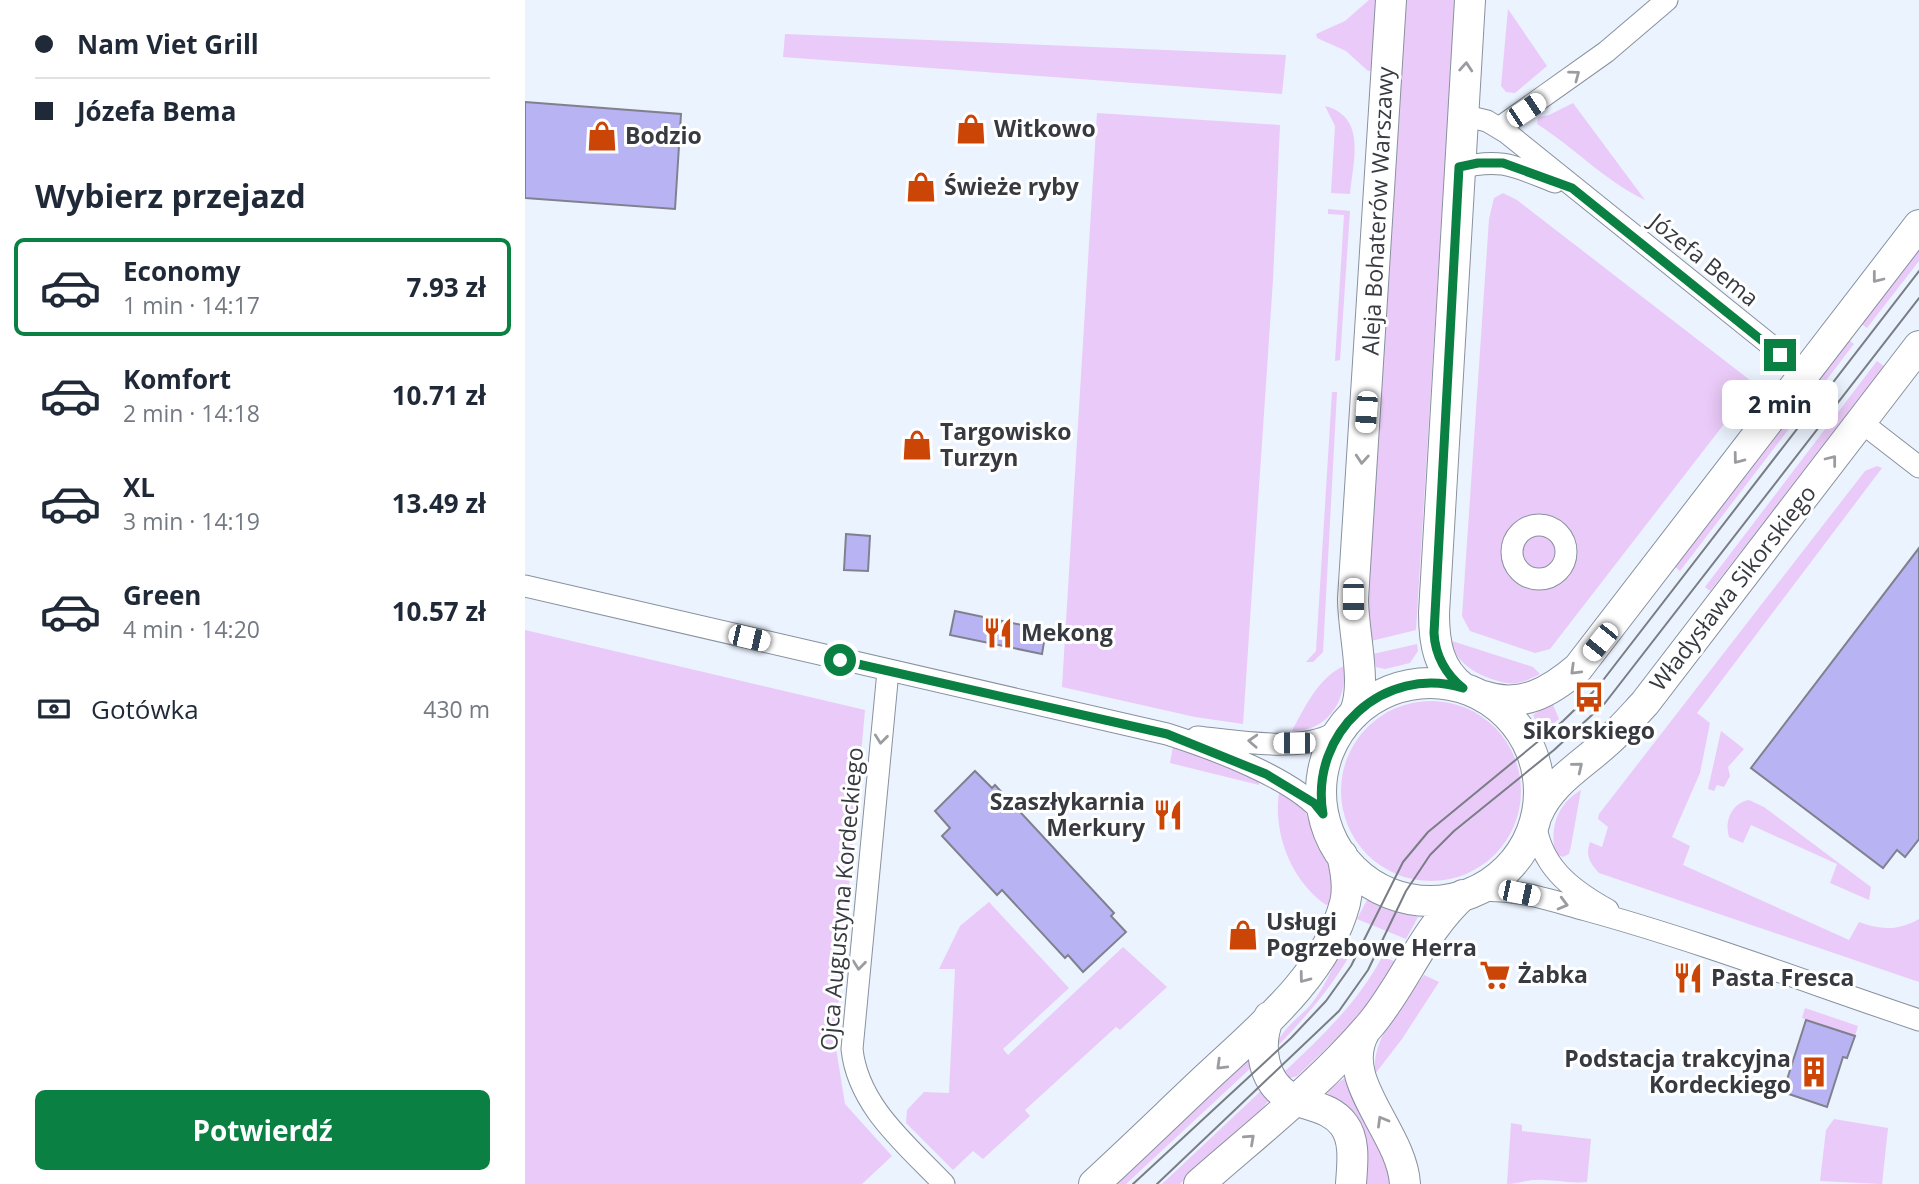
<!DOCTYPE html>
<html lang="pl">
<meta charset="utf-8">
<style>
body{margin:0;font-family:"Open Sans",sans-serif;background:#f6f6f7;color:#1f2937;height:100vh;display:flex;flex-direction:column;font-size:26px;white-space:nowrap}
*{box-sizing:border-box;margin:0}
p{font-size:23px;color:#747a83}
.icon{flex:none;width:38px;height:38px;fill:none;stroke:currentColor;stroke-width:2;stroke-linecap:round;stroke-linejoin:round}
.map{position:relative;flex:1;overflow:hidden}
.drawer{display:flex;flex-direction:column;background:#fff;width:525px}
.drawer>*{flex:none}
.top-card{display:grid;align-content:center;height:154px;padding:0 35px;background:#fff}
.end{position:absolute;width:32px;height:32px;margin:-16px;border:9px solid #0b8043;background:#fff;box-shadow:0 0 0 4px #fff}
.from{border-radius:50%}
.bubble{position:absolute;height:49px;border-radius:10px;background:#fff;box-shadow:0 4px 18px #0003;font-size:23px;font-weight:700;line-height:49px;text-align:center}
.car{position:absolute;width:21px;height:42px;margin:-21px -10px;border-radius:9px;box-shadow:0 0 5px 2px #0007;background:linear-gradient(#fff 24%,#345 0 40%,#fff 0 76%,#345 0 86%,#fff 0)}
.top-card b{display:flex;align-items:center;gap:24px;height:66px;font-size:26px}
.top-card b+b{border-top:2px solid #e0e1e3}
.top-card i{width:18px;height:18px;background:#1f2937}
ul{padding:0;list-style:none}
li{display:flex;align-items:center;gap:21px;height:98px;margin:0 14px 10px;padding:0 21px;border:4px solid transparent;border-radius:10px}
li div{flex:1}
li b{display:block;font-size:26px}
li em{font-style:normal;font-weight:700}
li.active{border-color:#0b8043}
li>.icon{width:63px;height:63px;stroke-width:1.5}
h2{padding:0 35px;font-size:32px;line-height:84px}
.pay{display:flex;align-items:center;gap:18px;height:77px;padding:0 35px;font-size:26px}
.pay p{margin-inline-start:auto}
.cta{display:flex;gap:14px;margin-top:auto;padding:14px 35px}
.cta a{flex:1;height:80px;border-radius:10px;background:#0b8043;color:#fff;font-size:28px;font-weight:700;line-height:80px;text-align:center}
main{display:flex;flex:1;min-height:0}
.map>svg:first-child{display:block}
.green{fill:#eacaf8}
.building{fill:#b8b4f4;stroke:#81808f;stroke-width:2}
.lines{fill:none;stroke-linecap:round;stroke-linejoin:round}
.street-casing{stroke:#88919e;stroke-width:23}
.secondary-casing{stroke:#88919e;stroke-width:32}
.street{stroke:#fff;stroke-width:21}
.secondary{stroke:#fff;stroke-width:30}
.tram{stroke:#797d85;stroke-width:2}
.oneway{stroke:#9b9ca0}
.route{stroke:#0b8043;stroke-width:9}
.labels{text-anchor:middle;stroke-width:6;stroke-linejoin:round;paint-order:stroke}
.poi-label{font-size:23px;font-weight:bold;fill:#373a40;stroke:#fff;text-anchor:start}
.street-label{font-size:23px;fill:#373a40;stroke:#fff}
</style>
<main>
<section class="drawer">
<div class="top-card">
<b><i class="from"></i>Nam Viet Grill</b>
<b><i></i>Józefa Bema</b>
</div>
<h2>Wybierz przejazd</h2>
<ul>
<li class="active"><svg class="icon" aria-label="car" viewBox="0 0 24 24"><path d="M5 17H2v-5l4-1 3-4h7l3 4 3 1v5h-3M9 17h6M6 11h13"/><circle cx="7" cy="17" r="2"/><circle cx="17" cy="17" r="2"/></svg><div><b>Economy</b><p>1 min · 14:17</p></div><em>7.93 zł</em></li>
<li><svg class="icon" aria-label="car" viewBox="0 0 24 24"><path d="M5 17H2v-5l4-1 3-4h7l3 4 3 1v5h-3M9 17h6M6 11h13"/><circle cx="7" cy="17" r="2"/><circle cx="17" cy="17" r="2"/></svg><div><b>Komfort</b><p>2 min · 14:18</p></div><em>10.71 zł</em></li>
<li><svg class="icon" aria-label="car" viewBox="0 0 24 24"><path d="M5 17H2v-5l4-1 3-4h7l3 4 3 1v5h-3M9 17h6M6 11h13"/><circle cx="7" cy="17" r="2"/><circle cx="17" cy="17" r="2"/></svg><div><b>XL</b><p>3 min · 14:19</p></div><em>13.49 zł</em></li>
<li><svg class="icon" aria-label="car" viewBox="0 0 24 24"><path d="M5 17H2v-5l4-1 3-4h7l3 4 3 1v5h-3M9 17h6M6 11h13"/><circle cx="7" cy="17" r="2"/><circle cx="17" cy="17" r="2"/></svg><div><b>Green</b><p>4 min · 14:20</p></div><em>10.57 zł</em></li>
</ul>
<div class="pay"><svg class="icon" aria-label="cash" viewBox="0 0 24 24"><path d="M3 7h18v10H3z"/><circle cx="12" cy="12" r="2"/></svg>Gotówka<p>430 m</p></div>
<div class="cta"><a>Potwierdź</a></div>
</section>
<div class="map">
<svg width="1394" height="1184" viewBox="0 0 1394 1184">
<rect width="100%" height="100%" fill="#ebf3fe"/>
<path class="green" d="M844 0H853L848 70 843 71 821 51 792 38 791 34 820 21Z
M881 0H930L891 630 846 641 842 615 846 519Z
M983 9 1022 66 990 93 981 92 976 86Z
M260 34 761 55 757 94 258 57Z
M1048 103 1120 200C1080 181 1050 148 1012 124L1013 117 1024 115Z
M800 106C842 117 828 160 825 194L806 193 810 126Z
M572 113 755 125 748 280 718 724 670 717 537 687Z
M978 193 992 200 1230 384 1025 649 1010 653 945 631 937 616 964 219 969 198Z
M803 209 825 211 815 360 810 361 819 215 803 214Z
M1394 246V261L1342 328 1335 323Z
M1323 339 1329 344 1155 571 1148 565Z
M1352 361 1360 367 1185 591 1180 587Z
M807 392H812L798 652 788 662H781L791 651Z
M1352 466 1357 468 1172 713 1185 723 1175 773 1147 837 1165 846 1158 865 1324 940 1334 922C1355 930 1374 931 1394 919V982L1074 873C1065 863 1060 856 1065 842L1077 847 1083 827 1073 819 1074 814 1340 471Z
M0 630 340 710 310 1042 320 1104 367 1156 337 1184H0Z
M927 641 1008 667 1015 674C1005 679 994 685 982 683 962 680 928 665 927 641Z
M892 644 893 651 885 663 860 669 851 667 848 654Z
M819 666C822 700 804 731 767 731 779 708 794 677 819 666Z
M816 791a90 90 0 1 1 180 0a90 90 0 1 1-180 0Z
M1027 702 1034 719 1017 733 1008 715Z
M1196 731 1219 749 1203 767 1205 776 1199 787 1192 785 1189 791 1183 789Z
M648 746 680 755 735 779 734 785 645 763Z
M1056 790 1046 846 1044 854 1038 857 1030 854C1025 827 1032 804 1056 790Z
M754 792C761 796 771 801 777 807 780 809 808 871 809 876 809 885 807 895 806 903L801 905C766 880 748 834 754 792Z
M1224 800 1239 807 1346 887 1344 900 1305 883 1312 864 1226 825 1218 843 1204 837C1199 821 1207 803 1224 800Z
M842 900 893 917 881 939 832 919Z
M464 902 544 988 478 1049 483 1055 598 947 642 987 595 1030 591 1027 500 1110 505 1116 458 1159 448 1151 428 1170 381 1123 382 1110 399 1092 424 1093 430 969H414L435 926Z
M820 940 830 946C809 985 781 1017 750 1049 755 1029 775 1018 787 1003 802 984 810 962 820 940Z
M857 957 872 962 832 1019 772 1076 762 1079 757 1074C796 1037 832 1004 857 957Z
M899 975 914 982 877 1039 850 1074C846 1036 879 1004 899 975Z
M1280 1008 1333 1026 1330 1036 1277 1018Z
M725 1059 729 1065 601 1184H587L720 1060Z
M821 1077 856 1141 869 1184H841C843 1137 838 1123 801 1092Z
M739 1088 745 1098C735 1117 674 1166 655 1184H637Z
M1309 1119 1363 1128 1357 1184 1295 1181 1301 1130Z
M986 1123 997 1125V1131L1066 1139 1062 1182C1045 1184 1027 1179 1010 1180 1001 1180 992 1184 982 1184Z"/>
<path class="building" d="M0 102 156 114 150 209 0 198Z
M321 534 345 536 343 571 319 570Z
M1394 548V839L1380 857 1372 850 1358 868 1226 768Z
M430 611 521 630 517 654 425 635Z
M450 771 467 788 470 785 589 913 586 916 601 932 558 972 543 955 540 958 477 890 472 895 417 836 425 828 410 811Z
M1281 1020 1330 1036 1322 1058 1318 1057 1302 1107 1258 1092Z"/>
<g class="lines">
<g class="street-casing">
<path id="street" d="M937 115 962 121 982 133 1279 372
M974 128 1081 52 1142 0
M934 168C977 157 991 167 1030 182
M1336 422 1394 467
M987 552a27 27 0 1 1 54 0a27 27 0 1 1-54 0Z
M0 586 642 734C686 748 769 778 798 814
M363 671 327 1049C333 1106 381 1144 419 1184
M672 737C713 741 784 755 817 728
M1010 819C1014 865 1045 889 1083 910
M947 892C986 886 1024 900 1061 910 1174 941 1284 983 1394 1020"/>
</g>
<g class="secondary-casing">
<path id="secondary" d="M796 792a109 109 0 1 1 218 0a109 109 0 1 1-218 0Z
M938 688C913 669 909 643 909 613L945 0
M958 696C996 709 1025 692 1053 668L1394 225
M829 714C843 686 828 633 828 599L866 0
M1012 815C1025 783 1056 766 1081 743 1095 731 1107 717 1120 703L1394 346
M744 1017C732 1045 737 1083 766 1098 785 1107 806 1107 819 1125 831 1141 827 1166 826 1184
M840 1031C811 1080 877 1131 880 1184
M569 1184C606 1150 642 1115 678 1081 731 1031 801 976 820 903 824 887 821 871 817 855
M674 1184C732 1133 796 1083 846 1024 880 983 898 931 938 895"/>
</g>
<use href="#street" class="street"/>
<use href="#secondary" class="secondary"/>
<path class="tram" d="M608 1184 766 1038 801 1001 826 966 878 862 903 832 1038 721 1072 688 1394 271
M632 1184 814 1011 843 970 881 891 905 855 929 831 1029 750 1080 703 1394 298"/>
</g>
<defs><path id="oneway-chevron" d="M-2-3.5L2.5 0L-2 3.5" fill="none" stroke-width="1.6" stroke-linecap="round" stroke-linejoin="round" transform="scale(1.75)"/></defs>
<g class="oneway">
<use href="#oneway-chevron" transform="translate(941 67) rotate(-86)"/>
<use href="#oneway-chevron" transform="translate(1050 75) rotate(-37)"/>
<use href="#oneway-chevron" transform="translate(1352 278) rotate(128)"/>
<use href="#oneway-chevron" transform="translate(837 459) rotate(94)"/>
<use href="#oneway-chevron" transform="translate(1213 459) rotate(127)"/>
<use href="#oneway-chevron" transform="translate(1307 460) rotate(-52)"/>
<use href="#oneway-chevron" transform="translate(1050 670) rotate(136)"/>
<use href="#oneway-chevron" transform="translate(356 739) rotate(96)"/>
<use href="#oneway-chevron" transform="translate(728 741) rotate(-177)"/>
<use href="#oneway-chevron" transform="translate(1053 767) rotate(-39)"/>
<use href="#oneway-chevron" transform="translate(1038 904) rotate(15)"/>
<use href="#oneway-chevron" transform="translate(334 965) rotate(96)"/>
<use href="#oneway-chevron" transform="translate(779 978) rotate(127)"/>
<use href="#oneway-chevron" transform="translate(696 1065) rotate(136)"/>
<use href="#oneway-chevron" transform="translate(857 1121) rotate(-120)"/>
<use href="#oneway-chevron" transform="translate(725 1139) rotate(-42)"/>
</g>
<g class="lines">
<path class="route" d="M315 660 642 734 741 774 789 803 798 814C784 733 859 664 938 688 921 675 910 655 909 633L934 167 953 163H978L1047 188 1255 355"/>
</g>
<defs>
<g id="shop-bare" transform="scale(2.415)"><path d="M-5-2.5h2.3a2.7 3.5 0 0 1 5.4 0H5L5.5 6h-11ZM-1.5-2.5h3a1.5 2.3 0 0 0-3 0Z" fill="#cb4507" stroke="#fff" stroke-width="2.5" paint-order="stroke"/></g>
<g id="restaurant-bare" transform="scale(2.415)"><path d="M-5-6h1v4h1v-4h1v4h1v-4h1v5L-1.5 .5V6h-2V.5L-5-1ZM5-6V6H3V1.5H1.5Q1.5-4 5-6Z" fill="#cb4507" stroke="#fff" stroke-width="2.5" paint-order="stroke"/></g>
<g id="bus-bare" transform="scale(2.415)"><path d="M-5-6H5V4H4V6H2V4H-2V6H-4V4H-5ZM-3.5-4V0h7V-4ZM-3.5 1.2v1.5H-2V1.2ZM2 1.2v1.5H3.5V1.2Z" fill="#cb4507" stroke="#fff" stroke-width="2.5" paint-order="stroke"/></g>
<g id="supermarket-bare" transform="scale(2.415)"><path d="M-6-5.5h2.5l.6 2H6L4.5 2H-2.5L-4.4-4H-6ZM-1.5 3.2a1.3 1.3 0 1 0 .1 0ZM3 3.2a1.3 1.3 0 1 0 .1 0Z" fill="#cb4507" stroke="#fff" stroke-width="2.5" paint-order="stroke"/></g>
<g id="building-bare" transform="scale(2.415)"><path d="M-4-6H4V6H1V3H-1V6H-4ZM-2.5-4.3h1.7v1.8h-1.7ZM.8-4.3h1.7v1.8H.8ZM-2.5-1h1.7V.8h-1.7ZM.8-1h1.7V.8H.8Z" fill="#cb4507" stroke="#fff" stroke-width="2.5" paint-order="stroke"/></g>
</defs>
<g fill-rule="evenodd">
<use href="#shop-bare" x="446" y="129"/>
<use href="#shop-bare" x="77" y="136"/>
<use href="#shop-bare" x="396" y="187"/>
<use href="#shop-bare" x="392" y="445"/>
<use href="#restaurant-bare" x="473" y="633"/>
<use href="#bus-bare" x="1064" y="697"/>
<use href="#restaurant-bare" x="643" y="815"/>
<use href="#shop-bare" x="718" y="935"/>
<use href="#supermarket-bare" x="970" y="975"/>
<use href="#restaurant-bare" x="1163" y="978"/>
<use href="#building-bare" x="1289" y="1072"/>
</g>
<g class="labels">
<g class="poi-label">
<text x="469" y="137">Witkowo</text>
<text x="100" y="144">Bodzio</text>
<text x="419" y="195">Świeże ryby</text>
<text x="415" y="440">Targowisko<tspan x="415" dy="26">Turzyn</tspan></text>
<text x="496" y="641">Mekong</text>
<text x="1064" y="739" text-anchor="middle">Sikorskiego</text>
<text x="620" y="810" text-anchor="end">Szaszłykarnia<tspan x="620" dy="26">Merkury</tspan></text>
<text x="741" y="930">Usługi<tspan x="741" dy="26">Pogrzebowe Herra</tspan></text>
<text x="993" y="983">Żabka</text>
<text x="1186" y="986">Pasta Fresca</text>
<text x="1266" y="1067" text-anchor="end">Podstacja trakcyjna<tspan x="1266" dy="26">Kordeckiego</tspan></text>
</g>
<g class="street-label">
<text transform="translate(853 211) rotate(-87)" y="8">Aleja Bohaterów Warszawy</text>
<text transform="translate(1179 260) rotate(39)" y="8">Józefa Bema</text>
<text transform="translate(1208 588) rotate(-52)" y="8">Władysława Sikorskiego</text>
<text transform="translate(317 899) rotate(-85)" y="8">Ojca Augustyna Kordeckiego</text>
</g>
</g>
</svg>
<i class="end from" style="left:315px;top:660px"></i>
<i class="end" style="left:1255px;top:355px"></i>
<div class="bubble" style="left:1197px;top:380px;width:116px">2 min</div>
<i class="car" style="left:1001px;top:110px;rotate:56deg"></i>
<i class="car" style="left:841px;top:412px;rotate:184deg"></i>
<i class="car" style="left:828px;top:599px;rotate:180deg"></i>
<i class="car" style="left:224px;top:638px;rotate:103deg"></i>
<i class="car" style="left:1075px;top:642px;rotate:219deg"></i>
<i class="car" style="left:769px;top:743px;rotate:270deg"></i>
<i class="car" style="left:994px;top:893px;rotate:102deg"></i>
</div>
</main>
